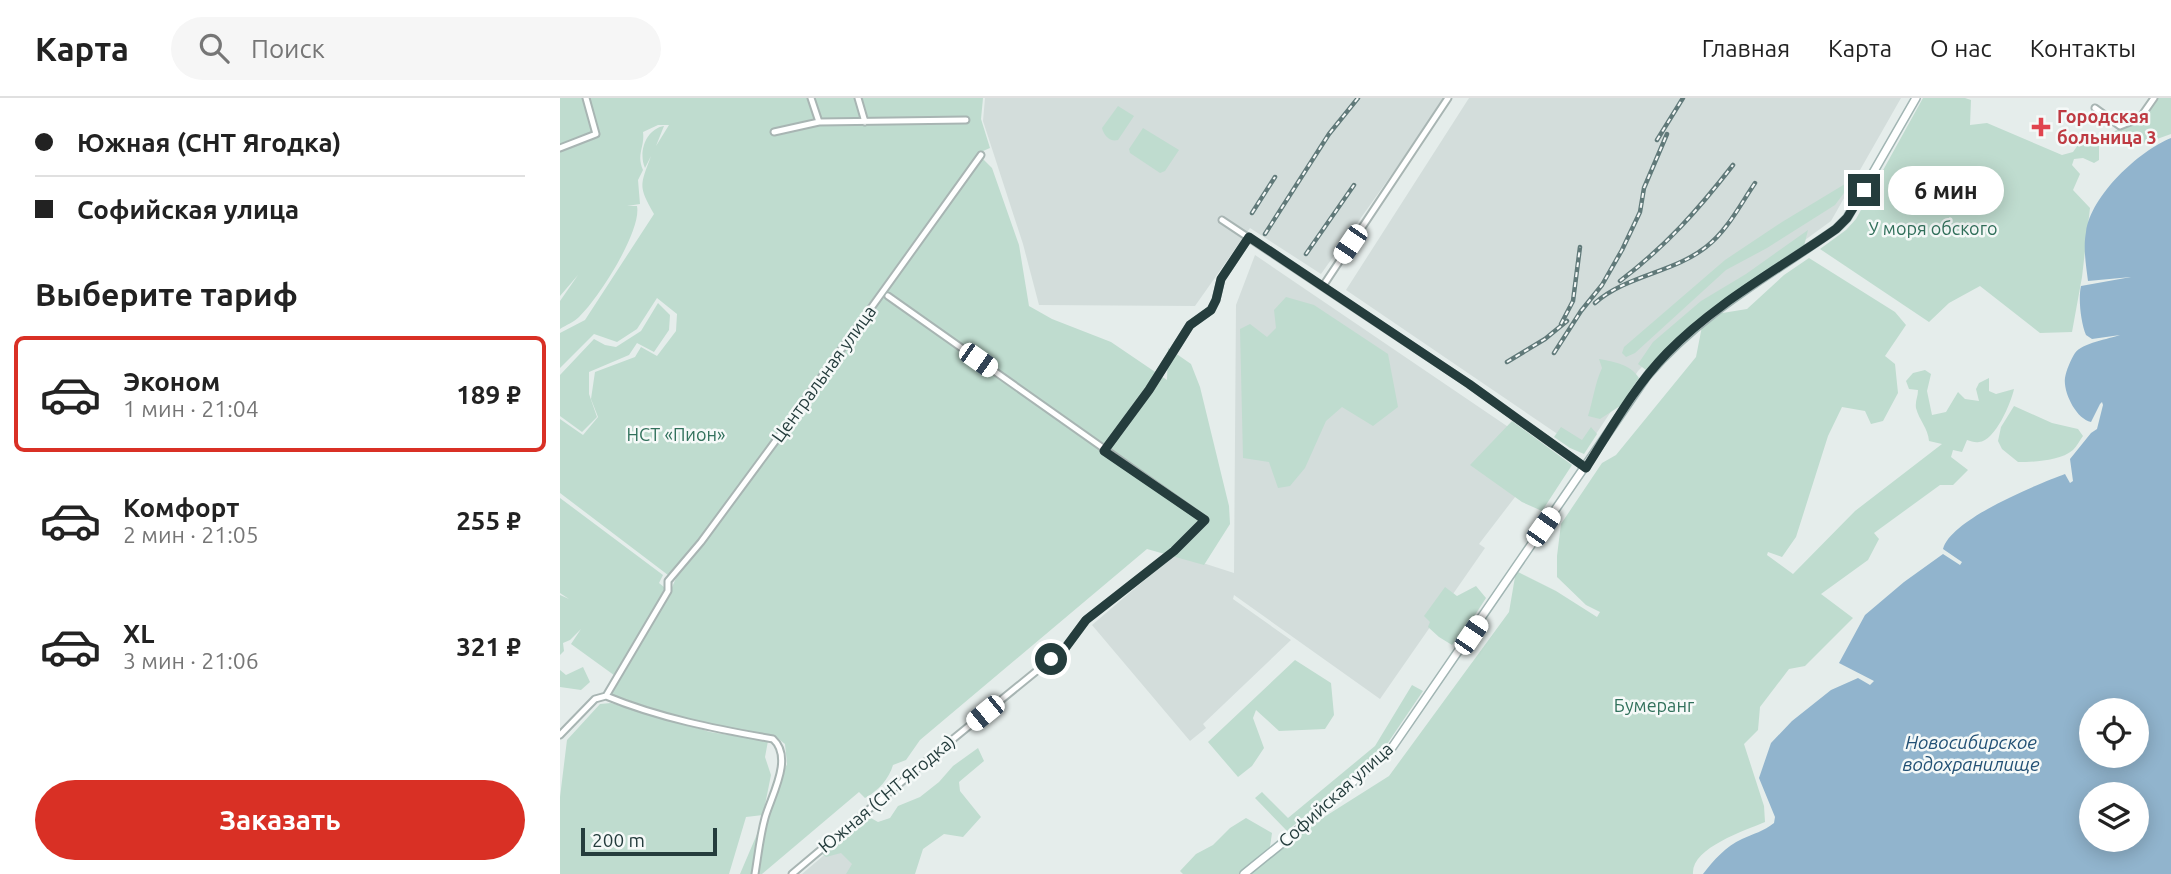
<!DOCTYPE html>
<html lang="ru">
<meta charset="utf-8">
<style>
body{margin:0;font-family:Ubuntu,sans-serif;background:#f6f6f6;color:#222;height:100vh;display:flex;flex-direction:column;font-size:26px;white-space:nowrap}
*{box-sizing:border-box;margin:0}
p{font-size:23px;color:#767676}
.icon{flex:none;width:38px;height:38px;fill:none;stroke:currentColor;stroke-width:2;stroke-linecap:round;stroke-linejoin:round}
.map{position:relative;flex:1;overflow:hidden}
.drawer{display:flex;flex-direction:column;background:#fff;width:560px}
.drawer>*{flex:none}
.hud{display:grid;align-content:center;height:154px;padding:0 35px;background:#fff}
.fabs{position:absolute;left:1519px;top:600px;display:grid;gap:14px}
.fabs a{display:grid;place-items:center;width:70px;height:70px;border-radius:50%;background:#fff;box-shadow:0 4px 18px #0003;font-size:35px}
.scale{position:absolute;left:21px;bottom:18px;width:136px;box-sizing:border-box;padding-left:7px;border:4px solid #253d3d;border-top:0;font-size:19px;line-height:24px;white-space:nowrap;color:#253d3d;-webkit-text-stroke:5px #f5f9f8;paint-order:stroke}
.end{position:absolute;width:32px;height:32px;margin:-16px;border:9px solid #253d3d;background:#fff;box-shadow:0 0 0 4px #fff}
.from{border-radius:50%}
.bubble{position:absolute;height:49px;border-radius:24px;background:#fff;box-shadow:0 4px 18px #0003;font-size:23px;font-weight:700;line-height:49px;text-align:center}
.car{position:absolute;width:21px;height:42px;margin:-21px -10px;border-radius:9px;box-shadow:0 0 5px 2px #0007;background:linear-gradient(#fff 24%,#345 0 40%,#fff 0 76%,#345 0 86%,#fff 0)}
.hud b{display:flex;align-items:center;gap:24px;height:66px;font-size:26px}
.hud b+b{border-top:2px solid #e0e0e0}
.hud i{width:18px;height:18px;background:#222}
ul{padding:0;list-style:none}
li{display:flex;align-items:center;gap:21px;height:116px;margin:0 14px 10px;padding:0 21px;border:4px solid transparent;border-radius:10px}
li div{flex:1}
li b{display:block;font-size:26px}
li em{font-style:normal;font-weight:700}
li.selected{border-color:#d93025}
li>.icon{width:63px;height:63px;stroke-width:1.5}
h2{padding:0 35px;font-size:32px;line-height:84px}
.primary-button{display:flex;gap:14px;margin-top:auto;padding:14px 35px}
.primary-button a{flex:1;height:80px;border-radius:42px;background:#d93025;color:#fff;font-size:28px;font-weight:700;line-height:80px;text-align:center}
header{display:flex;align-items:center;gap:42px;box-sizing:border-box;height:98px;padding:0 35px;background:#fff;border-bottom:2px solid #e0e0e0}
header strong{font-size:33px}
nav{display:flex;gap:38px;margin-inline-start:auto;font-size:24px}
.search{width:490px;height:63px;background:#f6f6f6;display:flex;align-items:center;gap:18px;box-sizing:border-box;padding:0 24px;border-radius:38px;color:#767676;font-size:26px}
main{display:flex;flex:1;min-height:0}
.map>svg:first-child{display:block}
.built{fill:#d3dddb}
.green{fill:#bfdccf}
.water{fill:#91b4cd;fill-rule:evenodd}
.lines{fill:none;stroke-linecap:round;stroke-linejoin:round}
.minor-casing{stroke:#a8b5b3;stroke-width:9}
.secondary-casing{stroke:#a1b5b3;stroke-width:10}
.minor{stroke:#fff;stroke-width:5}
.secondary{stroke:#fff;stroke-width:7}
.rail-casing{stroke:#607979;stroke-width:4.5}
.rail{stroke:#f5f9f8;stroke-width:2;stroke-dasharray:5;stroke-linecap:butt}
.route{stroke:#253d3d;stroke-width:9}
.health-dot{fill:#e0444e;stroke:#f5f9f8;stroke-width:2.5}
.labels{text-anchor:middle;stroke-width:5;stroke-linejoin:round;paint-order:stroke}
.health-label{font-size:18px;font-weight:bold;fill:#be3a42;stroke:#f5f9f8;text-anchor:start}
.park-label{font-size:18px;fill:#32715c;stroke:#f5f9f8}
.street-label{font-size:18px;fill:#253d3d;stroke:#f5f9f8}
.water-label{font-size:19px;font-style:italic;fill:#235175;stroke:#f5f9f8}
</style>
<header>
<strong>Карта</strong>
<div class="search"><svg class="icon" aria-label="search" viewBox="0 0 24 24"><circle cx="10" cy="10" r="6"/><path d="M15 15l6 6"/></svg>Поиск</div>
<nav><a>Главная</a><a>Карта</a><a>О нас</a><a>Контакты</a></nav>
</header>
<main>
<section class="drawer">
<div class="hud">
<b><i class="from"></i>Южная (СНТ Ягодка)</b>
<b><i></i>Софийская улица</b>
</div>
<h2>Выберите тариф</h2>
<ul>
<li class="selected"><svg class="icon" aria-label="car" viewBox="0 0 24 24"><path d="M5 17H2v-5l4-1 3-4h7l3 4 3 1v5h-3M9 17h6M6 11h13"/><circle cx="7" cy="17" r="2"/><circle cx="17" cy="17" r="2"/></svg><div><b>Эконом</b><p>1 мин · 21:04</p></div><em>189 ₽</em></li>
<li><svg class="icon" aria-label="car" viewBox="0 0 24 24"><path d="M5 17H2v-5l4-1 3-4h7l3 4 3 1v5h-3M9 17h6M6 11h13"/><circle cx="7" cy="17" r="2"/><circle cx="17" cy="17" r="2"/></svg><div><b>Комфорт</b><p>2 мин · 21:05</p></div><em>255 ₽</em></li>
<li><svg class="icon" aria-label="car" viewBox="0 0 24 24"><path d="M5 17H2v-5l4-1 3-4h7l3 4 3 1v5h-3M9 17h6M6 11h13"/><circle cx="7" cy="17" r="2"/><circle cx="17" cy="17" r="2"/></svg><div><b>XL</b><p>3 мин · 21:06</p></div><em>321 ₽</em></li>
</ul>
<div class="primary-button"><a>Заказать</a></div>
</section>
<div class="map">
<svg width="1611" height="776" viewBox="0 0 1611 776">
<rect width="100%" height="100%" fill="#e5edeb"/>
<path class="built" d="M425 0H886L761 176 690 130 635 208 479 207 463 146 423 23Z
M909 0H1341L1271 123 1112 239 1078 273 1024 354 786 192Z
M695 157 988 356 919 446 925 450 820 601 674 497 673 501 731 542 643 626 646 630 630 643 532 527 615 456 674 475 676 207Z
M297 729 335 776H242Z"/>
<path class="green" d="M0 0H22L32 34 0 46Z
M28 0H423L421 21 430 50 423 53 344 157 132 453 108 477 0 395V321L23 337 38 319 31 301 35 274 75 259 81 249 97 258 116 233 117 216 97 200 77 231 57 244 34 236 0 270V235L25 222 94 116C78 88 80 88 91 58L85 70C78 54 86 31 104 28L96 48 109 27H98L83 34C85 49 76 56 83 72L78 82 80 106 67 108H77C82 133 38 201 19 219 14 224 6 227 0 231V203L18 177 0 198V52L39 36Z
M1363 0H1405L1411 2 1410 27 1427 25 1502 57 1513 54 1525 37 1534 40 1539 48V62L1534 65 1523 60 1514 61 1512 67 1520 76 1513 92 1530 110 1522 179 1512 234 1480 235 1420 188 1389 205 1369 224 1260 151 1286 132 1296 121Z
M1598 0H1611V36L1583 46 1551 48 1539 40 1580 22Z
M558 8 574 18 558 42C550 44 544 38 542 30Z
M583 30 619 52 605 73 600 75 570 55 569 51Z
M422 60 432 70 459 147 469 208 492 221 551 244 607 282 608 250 631 266 640 289 669 408 670 426 644 467 587 451 360 642 346 662 333 667C329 681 318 693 305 700L299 694 202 776H180L227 666 225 646 215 638 147 628 51 597 58 580 11 546 21 531 10 542 3 545 4 553 0 557V497L9 501 0 495V400L103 477 99 485 110 494 116 480 172 406Z
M1285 86 1287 91 1275 107 1207 150 1166 172 1075 255 1066 259 1062 255 1064 249 1165 162 1222 124Z
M1248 132 1244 148 1149 212 1115 241 1086 272 1078 266 1093 244 1141 203 1186 176Z
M1249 160 1335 214 1346 227 1325 258 1335 266 1338 295 1323 323 1311 326 1305 313 1282 309 1268 338 1236 439 1222 459 1208 454 1207 457 1233 476 1295 413 1382 346 1369 343C1368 330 1359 322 1356 310 1355 303 1358 299 1358 292L1349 291 1346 283 1353 275 1365 272 1371 276 1367 293 1372 317 1386 314 1398 294 1405 301 1419 303 1416 291 1419 285 1429 280V293L1436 296 1454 291C1451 305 1435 343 1419 344 1415 345 1411 343 1407 342L1402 354 1393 352 1391 359 1408 372 1393 387H1380L1314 435 1319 441 1308 462 1261 496 1293 520 1245 568 1229 571 1200 609 1198 632 1184 646 1204 708 1205 724C1184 733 1131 750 1133 776H623L620 773 636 756 653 747 670 730 686 720 712 735 710 749 696 762 829 678 949 514 956 473 996 493 1037 519 1040 514 1026 507 997 479V458L1001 426 1042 365 1056 357 1136 259 1144 218 1187 211 1224 177Z
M726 199 754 207 828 256 838 309 813 328 782 309 766 323 745 370 730 388 718 390 709 364 683 360 680 231 690 226 707 239 716 230 714 212Z
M98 205 110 217 109 232 94 254 77 245 69 257 29 274V296L37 319 22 334 0 318V277L34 241 45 247 56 249 81 233Z
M1039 261C1055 264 1070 266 1079 280L1060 308 1040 321 1028 318C1033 302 1035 285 1042 270Z
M1454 308 1492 325 1518 331 1523 338C1520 342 1517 348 1513 352 1500 363 1474 364 1458 364L1442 351 1438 343 1441 329Z
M952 323 1012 367 982 413 962 404 910 367Z
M1001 329 1022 342 1031 329 1037 336 1024 356 1010 350 994 339Z
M916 488 926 500 915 517 892 547 879 539 868 529 870 524 864 518 885 489 897 498Z
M735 562 771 585 774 617 765 631 719 633 696 612 693 620 704 650 692 668 678 679 648 644Z
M23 569 30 584 21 592 0 589V572L6 577Z
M852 587 863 593 823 652 727 733 695 700 702 694 728 720 815 648Z
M51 605 150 634 208 643 205 659 211 677 203 717 186 719 169 776H0V699L7 642 40 606Z
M418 650 424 663 399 684 400 693 421 719 403 739 384 736 363 751 355 776H286L292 766 281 755 266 759 261 755 265 751 282 745C284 730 296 722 309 719L318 724 330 720 338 708 360 699 379 684 393 668Z"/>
<path class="water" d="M1611 40V776H1143C1154 762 1166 748 1182 741 1193 736 1204 733 1214 725L1215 719 1199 680 1211 645 1232 623 1271 592 1298 580 1310 587 1314 583 1279 565 1305 517 1344 484 1383 456 1400 467 1402 464 1383 451C1391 421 1476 387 1505 376L1510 385 1513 383 1510 361 1531 335 1537 331 1543 307 1542 304 1540 306 1531 324C1516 321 1503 294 1505 280 1506 273 1511 261 1515 255 1522 245 1549 241 1560 237L1532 241 1526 237C1521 225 1518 201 1521 188L1571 179 1528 183C1526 167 1523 150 1526 134 1531 97 1579 53 1611 40ZM1531 612H1577V658H1531ZM1531 696H1577V742H1531Z"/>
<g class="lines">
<g class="minor-casing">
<path id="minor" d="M251 0 259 24
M298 0 305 24
M1535 10 1560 28 1580 20 1594 0
M214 34 259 24 406 22
M0 50 36 36 26 0
M662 122 909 286 1026 370
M763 188 888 0
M544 353 589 292 630 227 651 212 656 202 661 181 689 139
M0 637 35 601 46 598
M195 776C198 758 200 738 205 720 211 698 234 660 213 641 156 631 99 620 46 598L108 493V483L141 444 214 345 421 57
M232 776 382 650 506 549 526 522 614 453 645 422 328 198"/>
</g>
<g class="secondary-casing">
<path id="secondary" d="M684 776 726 742 831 651 1087 278C1140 215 1210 177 1276 131L1287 120 1356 0"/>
</g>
<use href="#minor" class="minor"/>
<use href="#secondary" class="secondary"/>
<g class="rail-casing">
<path id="rail" d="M1097 42 1123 0
M692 115 715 79
M705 136 769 36 798 0
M746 156 794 87
M1060 183C1106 148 1138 112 1173 67
M1035 205C1067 177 1113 175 1146 149 1167 133 1180 107 1195 85
M1001 226 1013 203 1020 149
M994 255 1021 213 1042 187 1062 152 1080 114 1084 90 1107 36
M947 264 985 241 1007 223"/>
</g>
<use href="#rail" class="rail"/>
</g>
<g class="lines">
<path class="route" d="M491 561 506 549 526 522 614 453 645 422 544 353 589 292 630 227 651 212 656 202 661 181 689 139 909 286 1026 370C1051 331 1074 289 1107 255 1155 205 1219 171 1276 131L1287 120 1304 92"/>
</g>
<path class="health-dot" d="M1477.5 18.5h7v7h7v7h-7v7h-7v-7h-7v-7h7z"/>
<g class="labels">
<g class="health-label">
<text x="1497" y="25">Городская<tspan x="1497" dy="21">больница 3</tspan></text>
</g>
<g class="park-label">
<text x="1373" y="137">У моря обского</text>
<text x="116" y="343">НСТ «Пион»</text>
<text x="1094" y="614">Бумеранг</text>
</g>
<g class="street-label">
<text transform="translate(264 276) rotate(-54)" y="6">Центральная улица</text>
<text transform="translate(327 696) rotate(-40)" y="6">Южная (СНТ Ягодка)</text>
<text transform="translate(776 697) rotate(-42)" y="6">Софийская улица</text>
</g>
<g class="water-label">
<text x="1411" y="651">Новосибирское<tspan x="1411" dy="22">водохранилище</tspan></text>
</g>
</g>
</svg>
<div class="fabs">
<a><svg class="icon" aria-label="locate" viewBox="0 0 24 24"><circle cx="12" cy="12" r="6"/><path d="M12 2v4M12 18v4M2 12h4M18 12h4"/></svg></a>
<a><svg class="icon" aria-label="layers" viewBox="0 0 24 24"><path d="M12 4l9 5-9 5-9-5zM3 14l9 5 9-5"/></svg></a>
</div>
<div class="scale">200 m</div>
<i class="end from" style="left:491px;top:561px"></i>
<i class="end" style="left:1304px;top:92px"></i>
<div class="bubble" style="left:1328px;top:68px;width:116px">6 мин</div>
<i class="car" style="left:790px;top:146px;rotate:214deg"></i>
<i class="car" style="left:418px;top:262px;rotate:125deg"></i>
<i class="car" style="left:983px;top:429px;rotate:35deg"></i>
<i class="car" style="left:911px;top:537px;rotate:34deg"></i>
<i class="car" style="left:425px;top:615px;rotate:231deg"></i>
</div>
</main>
